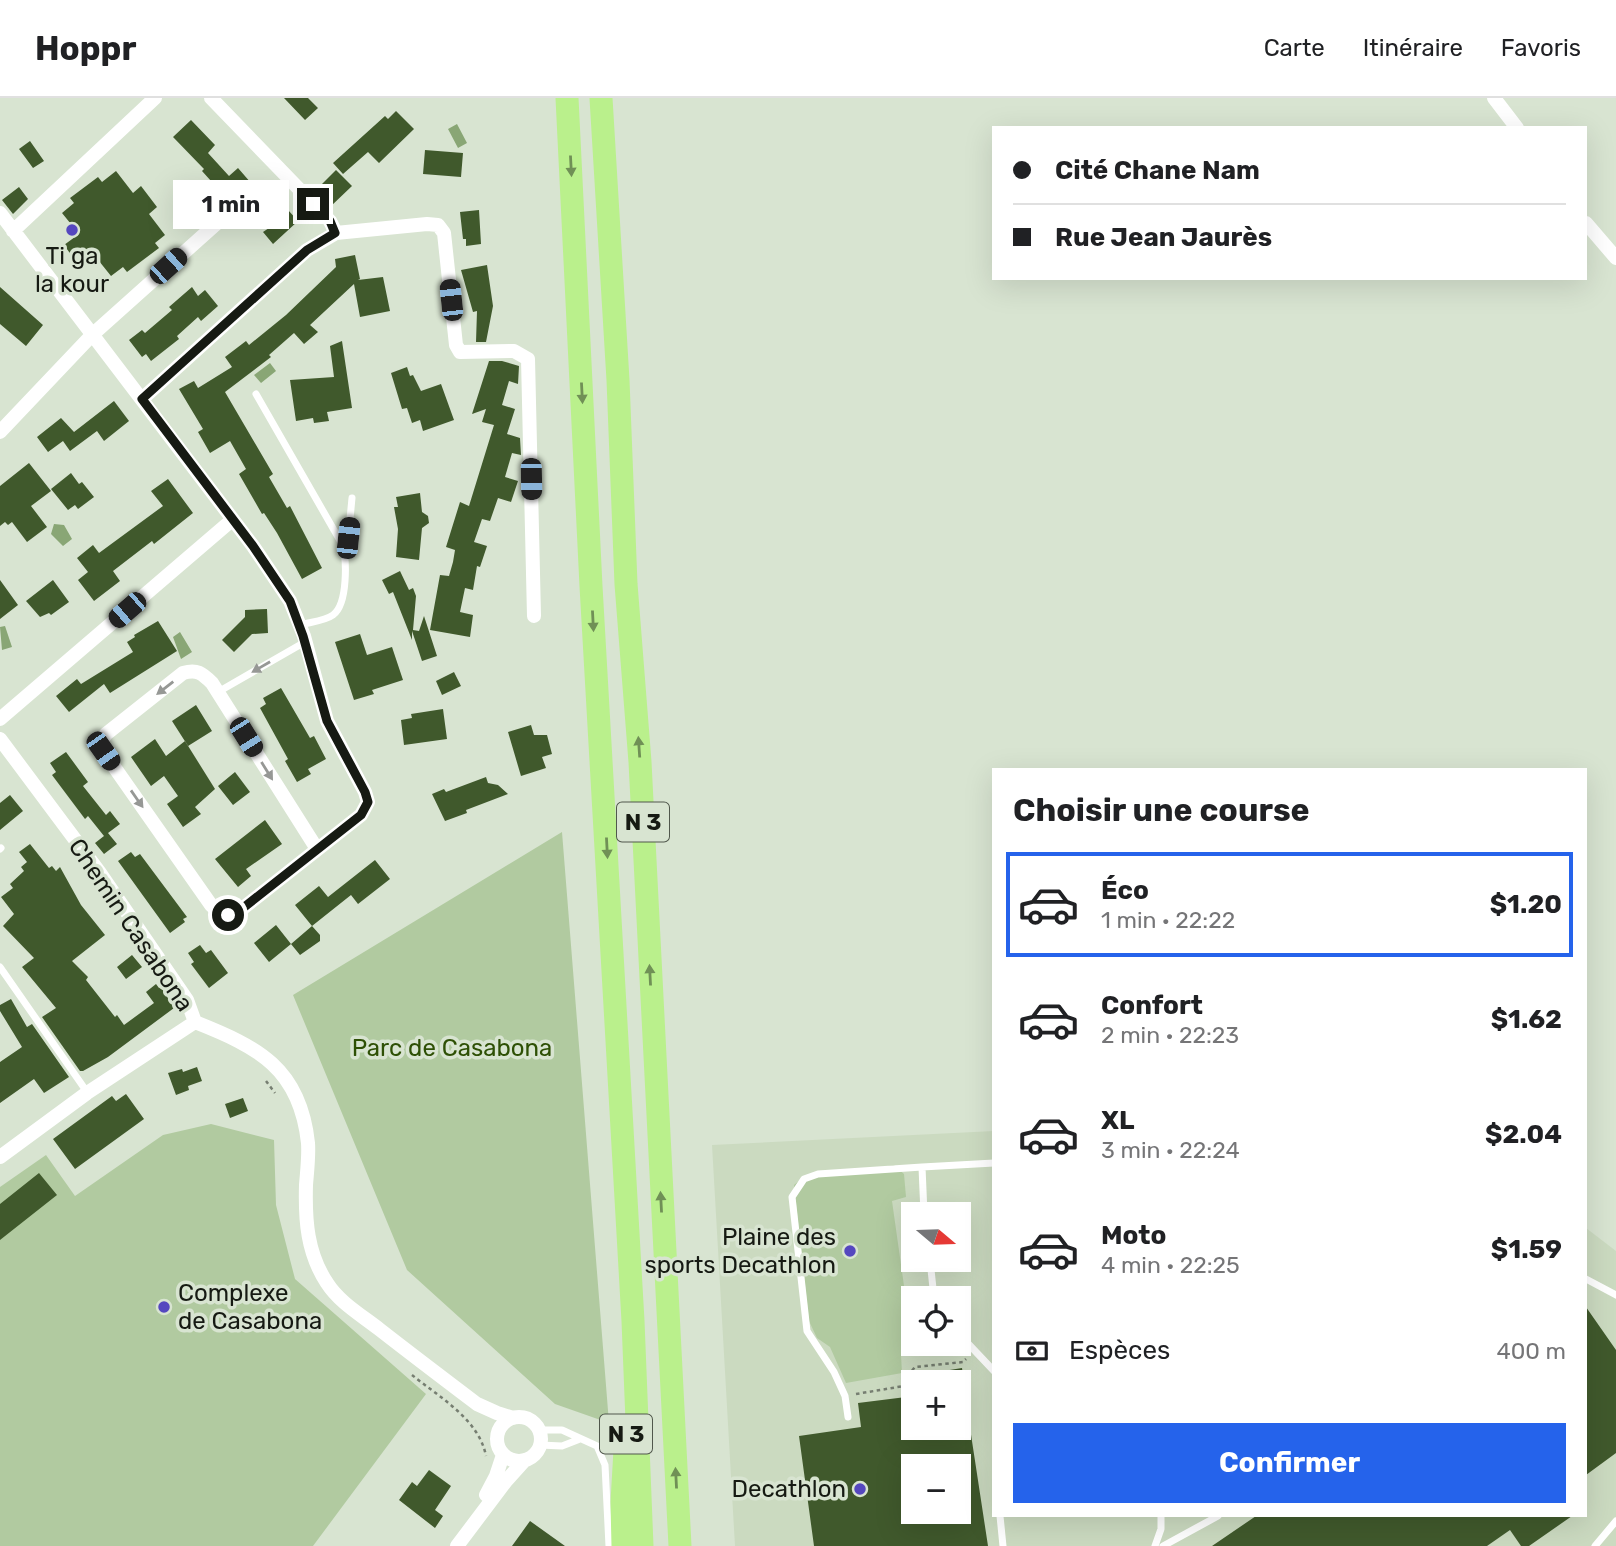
<!DOCTYPE html>
<html lang="fr">
<meta charset="utf-8">
<style>
body{margin:0;font-family:Rubik,sans-serif;background:#f2f2f2;color:#202124;height:100vh;display:flex;flex-direction:column;font-size:26px;white-space:nowrap}
*{box-sizing:border-box;margin:0}
p{font-size:23px;color:#757577}
.icon{flex:none;width:38px;height:38px;fill:none;stroke:currentColor;stroke-width:2;stroke-linecap:round;stroke-linejoin:round}
.map{position:relative;flex:1;overflow:hidden}
.side{position:absolute;left:992px;top:670px;width:595px;height:749px;display:flex;flex-direction:column;background:#fff;border-radius:0px;box-shadow:0 7px 28px #0002}
.side>*{flex:none}
.top-card{position:absolute;left:992px;top:28px;width:595px;height:154px;border-radius:0px;box-shadow:0 7px 28px #0002;display:grid;align-content:center;height:154px;padding:0 21px;background:#fff}
.needle{width:46px;rotate:109deg}
.buttons{position:absolute;left:901px;top:1104px;display:grid;gap:14px}
.buttons a{display:grid;place-items:center;width:70px;height:70px;border-radius:0px;background:#fff;box-shadow:0 7px 28px #0002;font-size:35px}
.end{position:absolute;width:32px;height:32px;margin:-16px;border:9px solid #161a13;background:#fff;box-shadow:0 0 0 4px #fff}
.from{border-radius:50%}
.bubble{position:absolute;height:49px;border-radius:0px;background:#fff;box-shadow:0 7px 28px #0002;font-size:23px;font-weight:700;line-height:49px;text-align:center}
.car{position:absolute;width:21px;height:42px;margin:-21px -10px;border-radius:9px;box-shadow:0 0 5px 2px #0007;background:linear-gradient(#222 24%,#8ab4d8 0 40%,#222 0 76%,#8ab4d8 0 86%,#222 0)}
.top-card b{display:flex;align-items:center;gap:24px;height:66px;font-size:26px}
.top-card b+b{border-top:2px solid #e0e0e0}
.top-card i{width:18px;height:18px;background:#202124}
ul{padding:0;list-style:none}
li{display:flex;align-items:center;gap:21px;height:105px;margin:0 14px 10px;padding:0 7px;border:4px solid transparent;border-radius:0px}
li div{flex:1}
li b{display:block;font-size:26px}
li em{font-style:normal;font-weight:700}
li.on{border-color:#2563eb}
li>.icon{width:63px;height:63px;stroke-width:1.5}
h2{padding:0 21px;font-size:32px;line-height:84px}
.pay{display:flex;align-items:center;gap:18px;height:77px;padding:0 21px;font-size:26px}
.pay p{margin-inline-start:auto}
.action{display:flex;gap:14px;margin-top:auto;padding:14px 21px}
.action a{flex:1;height:80px;border-radius:0px;background:#2563eb;color:#fff;font-size:28px;font-weight:700;line-height:80px;text-align:center}
header{display:flex;align-items:center;gap:42px;box-sizing:border-box;height:98px;padding:0 35px;background:#fff;border-bottom:2px solid #e0e0e0}
header strong{font-size:33px}
nav{display:flex;gap:38px;margin-inline-start:auto;font-size:24px}
.map>svg:first-child{display:block}
.built{fill:#cbdac0;fill-rule:evenodd}
.green{fill:#b1caa0}
.water{fill:#89a675}
.building{fill:#40592c;fill-rule:evenodd}
.lines{fill:none;stroke-linecap:round;stroke-linejoin:round}
.path{stroke:#767e71;stroke-width:2.5;stroke-dasharray:3.5 3.5;stroke-linecap:butt}
.service{stroke:#fff;stroke-width:7}
.minor{stroke:#fff;stroke-width:14}
.trunk{stroke:#baf08c;stroke-width:23}
.oneway{fill:#709056}
.oneway2{fill:#969895}
.route{stroke:#161a13;stroke-width:9}
.poi-dot{fill:#5547bf;stroke:#d8e4d1;stroke-width:2.5}
.labels{text-anchor:middle;stroke-width:7;stroke-linejoin:round;paint-order:stroke}
.shield{fill:#d8e4d1;stroke:#50574c;stroke-width:2}
.shield-label{font-size:23px;font-weight:bold;fill:#161a13}
.poi-label{font-size:24px;fill:#161a13;stroke:#d8e4d1;text-anchor:end}
.street-label{font-size:24px;fill:#161a13;stroke:#d8e4d1}
.park-label{font-size:24px;fill:#2e5005;stroke:#d8e4d1}
</style>
<header>
<strong>Hoppr</strong>
<nav><a>Carte</a><a>Itinéraire</a><a>Favoris</a></nav>
</header>
<div class="map">
<svg width="1616" height="1448" viewBox="0 0 1616 1448">
<rect width="100%" height="100%" fill="#d8e4d1"/>
<path class="built" d="M994 1033V1418H1586V1130L1616 1153V1448H735L712 1047ZM914 1116H959V1162H914ZM914 1200H959V1246H914ZM914 1284H959V1330H914ZM914 1368H959V1414H914Z"/>
<path class="green" d="M562 734 609 1325 555 1306 407 1172 293 897Z
M211 1026 274 1042 276 1107 295 1181 426 1296 313 1448H0V1089L46 1057 75 1098 163 1037Z
M894 1067 904 1076 906 1099 892 1103 906 1202 913 1207 914 1237 905 1247 901 1257 902 1275 846 1285 830 1249 817 1240 809 1223 794 1087 800 1082Z"/>
<path class="water" d="M457 26 467 45 458 50 448 31Z
M270 265 276 273 261 285 254 277Z
M54 426 64 427 72 441 63 448 51 436Z
M5 528 12 549 2 552 0 529Z
M180 534 192 554 181 561 173 539Z"/>
<path class="building" d="M284 0H308L318 10 305 22Z
M396 13 414 31 379 65 368 54 343 76 333 65 385 18 388 21Z
M191 22 215 47 208 55 229 78 238 70 264 100 266 98 283 117 288 112 298 123 273 146 263 134 269 130 247 105 238 113 202 73 204 71 173 39Z
M30 43 44 63 33 70 19 51Z
M425 52 463 55 461 79 423 76Z
M336 72 352 88 330 109 315 93Z
M116 73 133 95 141 88 157 109 149 116 165 137 155 145 159 150 127 174 123 169 111 178 95 158 80 169 64 147 79 136 62 115 74 105 70 100 98 79 102 84Z
M19 89 28 101 13 116 2 102Z
M479 112 481 146 466 148V141H463L460 114Z
M355 157 360 181 358 182 383 179 390 213 360 219 354 186 310 227 318 234 304 246 294 235 269 257 271 259 225 294 273 376 269 379 287 410 290 408 322 470 302 481 277 435 264 415 262 416 239 376 246 371 230 343 210 355 198 334 203 331 179 291 194 283 198 290 232 269 225 259 246 243 249 247 286 217 336 169 335 161Z
M487 167 493 208 486 244H476L477 213 473 214 461 172Z
M0 189 43 227 26 248 0 226Z
M192 189 198 198 205 192 218 208 201 223 198 219 177 238 179 241 151 263 146 256 142 259 129 242 142 232 145 235 172 212 169 209Z
M342 243 352 310 327 314 329 323 314 325 313 320 296 323 290 282 334 279 330 248Z
M489 263H502L519 268 518 286 509 283 502 307 515 311 507 336 520 340 521 357 512 355 505 379 518 383 511 404 498 400 490 423 482 421 474 444 487 448 480 469 477 468 473 492 465 490 460 514 473 517 470 539 430 532 440 477 449 478 453 464 455 452 446 449 460 404 469 408 494 327 482 324 486 311 472 316Z
M407 269 410 278 413 277 421 293 441 286 454 322 423 333 420 322 412 325 407 310 402 311 391 275Z
M114 303 129 323 104 343 97 333 70 353 63 343 48 354 37 339 61 320 74 334Z
M29 365 51 393 31 408 47 429 27 444 12 424 8 427 5 424 0 428V388Z
M71 375 79 386 82 384 94 399 78 411 75 407 68 412 51 391Z
M168 381 193 415 154 446 152 443 113 473 120 483 94 503 78 482 88 474 77 460 93 447 99 455 163 408 151 393Z
M420 395 422 414 428 418 429 425 422 430 419 462 396 459 398 431 394 409H398L396 399Z
M400 473 409 492 413 490 416 498 413 532 419 533 424 518 437 558 422 563 412 533V542L393 494 389 496 382 482Z
M0 482 18 507 0 521Z
M53 482 69 504 51 517 49 515 40 519 26 503Z
M267 511 268 535 252 536 234 554 222 542 245 519V512Z
M158 523 177 553 110 595 104 586 69 614 56 598 77 581 81 586 133 554 127 544 135 539 134 537Z
M360 536 367 557 392 549 403 582 372 592 374 596 354 602 335 544Z
M454 574 461 588 442 597 436 583Z
M281 590 310 640 314 638 326 661 308 671 311 676 297 684 285 663 288 661 260 610 266 606 263 600Z
M196 607 212 633 188 648 172 623Z
M443 611 447 641 404 647 401 622 412 620 411 616Z
M531 627 534 637H547L552 656 542 659 546 670 521 678 508 634Z
M155 641 166 658 185 643 215 691 195 709 201 716 183 729 167 706 178 698 164 678 151 688 131 659Z
M66 654 88 684 83 688 106 717 110 713 120 726 108 735 117 746 104 756 95 745 104 738 88 718 85 721 52 677 56 674 50 665Z
M235 674 250 694 233 707 218 688Z
M486 679 488 685 498 687 508 696 466 712 467 715 445 723 432 696 444 691 446 694Z
M10 697 23 713 0 732V705Z
M265 722 282 746 246 771 251 778 238 789 215 761Z
M30 746 49 770 52 768 56 773 60 769 81 807 105 837 72 863 88 879 86 882 115 919 117 917 124 927 154 905 146 894 156 886 159 890 161 889 174 910 108 959 83 973H80L42 919 56 910 22 869 34 860 3 828 14 816 1 799 13 790 10 786 24 773 21 769 27 764 19 754Z
M131 754 135 759 140 756 187 819 183 821 185 824 170 835 118 763Z
M375 762 390 781 358 806 351 797 312 828 320 837V843L300 857 291 846 312 828 295 807 319 788 328 799Z
M276 827 291 846 269 864 254 845Z
M200 847 206 855 211 852 228 875 209 890 191 866 194 864 188 855Z
M132 857 142 869 126 881 117 869Z
M11 901 27 929 32 926 69 979 44 995 34 981 0 1005V964L22 949 0 913V907Z
M197 969 202 983 188 988 189 992 176 997 168 975 182 971 183 974Z
M126 996 144 1021 75 1071 53 1041 112 998 116 1003Z
M243 1000 248 1013 230 1020 225 1006Z
M39 1075 57 1097 0 1142V1106Z
M1586 1209 1616 1252V1355L1586 1377Z
M962 1270 964 1284H919V1277Z
M914 1298V1330H970L988 1448H814L799 1338 861 1329 858 1305ZM914 1368H959V1414H914Z
M429 1372 451 1388 435 1412 443 1418 435 1430 399 1402 412 1384 417 1388Z
M1256 1418H1572L1529 1448H1521L1510 1432 1487 1448H1212Z
M530 1423 565 1448H512Z"/>
<g class="lines">
<path class="path" d="M266 983 275 995
M412 1277C439 1299 479 1321 486 1358
M856 1296 910 1287V1275L915 1269 963 1264 966 1261"/>
<path class="service" d="M256 296 342 446C347 461 348 506 333 517 325 523 310 524 300 527
M347 452 352 400
M218 594 305 544
M0 751 1 750
M0 869 87 994
M924 1116 922 1069 994 1065
M930 1162 934 1200
M1586 1181 1616 1197
M959 1236 994 1273
M848 1319 845 1298 834 1274 807 1233 792 1099 804 1081 818 1076 922 1069
M539 1332H562L597 1348 605 1367 609 1448
M540 1347 562 1348 580 1341
M1000 1418 1003 1448
M1155 1448 1161 1431V1418
M1163 1448 1218 1418
M1595 1448 1616 1423"/>
<path class="minor" d="M211 0 330 123 336 135
M1494 0 1517 30
M0 115 253 448 290 503 304 538 327 623 365 694 368 704 361 717 238 814C226 817 220 816 211 807L103 653 101 644 106 636 183 575C197 571 202 575 212 585L317 751
M1586 125 1616 160
M13 133 155 0
M142 301 307 152 336 135 427 126 438 127 444 135 456 247 460 254 514 253 528 261 534 518
M0 334 92 237 226 117
M0 621 232 422
M0 641 100 775 187 902 195 924
M195 924C258 949 300 970 308 1045 309 1058 307 1074 306 1087 305 1122 307 1155 327 1185 339 1204 361 1217 379 1231 411 1256 444 1281 477 1306L497 1315 513 1320
M0 1059 87 995 195 924
M497 1341a22 22 0 1 1 44 0a22 22 0 1 1-44 0Z
M486 1397 496 1378 503 1357
M457 1448 506 1383 524 1363"/>
<path class="trunk" d="M567 0 591 488 633 1223 642 1448
M601 0 618 282 626 486 640 664 680 1448
M623 1448 622 1404 625 1352"/>
</g>
<defs><path id="oneway-solid" d="M-6-.8H1V-3.2L6.5 0L1 3.2V.8H-6Z" transform="scale(1.75)"/></defs>
<g class="oneway">
<use href="#oneway-solid" transform="translate(571 68) rotate(87)"/>
<use href="#oneway-solid" transform="translate(582 295) rotate(87)"/>
<use href="#oneway-solid" transform="translate(593 523) rotate(87)"/>
<use href="#oneway-solid" transform="translate(639 649) rotate(-94)"/>
<use href="#oneway-solid" transform="translate(607 750) rotate(87)"/>
<use href="#oneway-solid" transform="translate(650 877) rotate(-93)"/>
<use href="#oneway-solid" transform="translate(661 1104) rotate(-93)"/>
<use href="#oneway-solid" transform="translate(676 1380) rotate(-93)"/>
</g>
<g class="oneway2">
<use href="#oneway-solid" transform="translate(261 569) rotate(150)"/>
<use href="#oneway-solid" transform="translate(165 590) rotate(142)"/>
<use href="#oneway-solid" transform="translate(267 673) rotate(58)"/>
<use href="#oneway-solid" transform="translate(137 701) rotate(55)"/>
</g>
<g class="lines">
<path class="route" d="M228 817 238 814 361 717 368 704 365 694 327 623 303 538 290 503 253 448 142 301 307 152 335 135 330 123 313 106"/>
</g>
<g class="poi-dot">
<circle cx="72" cy="132" r="7"/>
<circle cx="850" cy="1153" r="7"/>
<circle cx="164" cy="1209" r="7"/>
<circle cx="860" cy="1391" r="7"/>
</g>
<g class="labels">
<g class="shield">
<rect x="617" y="704.5" width="52" height="39" rx="5"/>
<rect x="600" y="1316.5" width="52" height="39" rx="5"/>
</g>
<g class="shield-label">
<text x="643" y="732">N 3</text>
<text x="626" y="1344">N 3</text>
</g>
<g class="poi-label">
<text x="72" y="166" text-anchor="middle">Ti ga<tspan x="72" dy="28">la kour</tspan></text>
<text x="836" y="1147">Plaine des<tspan x="836" dy="28">sports Decathlon</tspan></text>
<text x="178" y="1203" text-anchor="start">Complexe<tspan x="178" dy="28">de Casabona</tspan></text>
<text x="846" y="1399">Decathlon</text>
</g>
<g class="street-label">
<text transform="translate(131 827) rotate(56)" y="8">Chemin Casabona</text>
</g>
<g class="park-label">
<text x="452" y="958">Parc de Casabona</text>
</g>
</g>
</svg>
<div class="buttons">
<a><svg class="needle" viewBox="-14 -14 28 28"><path d="M0-13l5 13h-10z" fill="#e53935"/><path d="M0 13l5-13h-10z" fill="#757577"/></svg></a>
<a><svg class="icon" aria-label="locate" viewBox="0 0 24 24"><circle cx="12" cy="12" r="6"/><path d="M12 2v4M12 18v4M2 12h4M18 12h4"/></svg></a>
<a>+</a>
<a>−</a>
</div>
<i class="end from" style="left:228px;top:817px"></i>
<i class="end" style="left:313px;top:106px"></i>
<div class="bubble" style="left:173px;top:82px;width:116px">1 min</div>
<i class="car" style="left:168px;top:168px;rotate:48deg"></i>
<i class="car" style="left:451px;top:202px;rotate:354deg"></i>
<i class="car" style="left:531px;top:381px;rotate:179deg"></i>
<i class="car" style="left:348px;top:440px;rotate:6deg"></i>
<i class="car" style="left:127px;top:512px;rotate:229deg"></i>
<i class="car" style="left:246px;top:639px;rotate:148deg"></i>
<i class="car" style="left:103px;top:653px;rotate:145deg"></i>
<div class="top-card">
<b><i class="from"></i>Cité Chane Nam</b>
<b><i></i>Rue Jean Jaurès</b>
</div>
<section class="side">
<h2>Choisir une course</h2>
<ul>
<li class="on"><svg class="icon" aria-label="car" viewBox="0 0 24 24"><path d="M5 17H2v-5l4-1 3-4h7l3 4 3 1v5h-3M9 17h6M6 11h13"/><circle cx="7" cy="17" r="2"/><circle cx="17" cy="17" r="2"/></svg><div><b>Éco</b><p>1 min · 22:22</p></div><em>$1.20</em></li>
<li><svg class="icon" aria-label="car" viewBox="0 0 24 24"><path d="M5 17H2v-5l4-1 3-4h7l3 4 3 1v5h-3M9 17h6M6 11h13"/><circle cx="7" cy="17" r="2"/><circle cx="17" cy="17" r="2"/></svg><div><b>Confort</b><p>2 min · 22:23</p></div><em>$1.62</em></li>
<li><svg class="icon" aria-label="car" viewBox="0 0 24 24"><path d="M5 17H2v-5l4-1 3-4h7l3 4 3 1v5h-3M9 17h6M6 11h13"/><circle cx="7" cy="17" r="2"/><circle cx="17" cy="17" r="2"/></svg><div><b>XL</b><p>3 min · 22:24</p></div><em>$2.04</em></li>
<li><svg class="icon" aria-label="car" viewBox="0 0 24 24"><path d="M5 17H2v-5l4-1 3-4h7l3 4 3 1v5h-3M9 17h6M6 11h13"/><circle cx="7" cy="17" r="2"/><circle cx="17" cy="17" r="2"/></svg><div><b>Moto</b><p>4 min · 22:25</p></div><em>$1.59</em></li>
</ul>
<div class="pay"><svg class="icon" aria-label="cash" viewBox="0 0 24 24"><path d="M3 7h18v10H3z"/><circle cx="12" cy="12" r="2"/></svg>Espèces<p>400 m</p></div>
<div class="action"><a>Confirmer</a></div>
</section>
</div>
